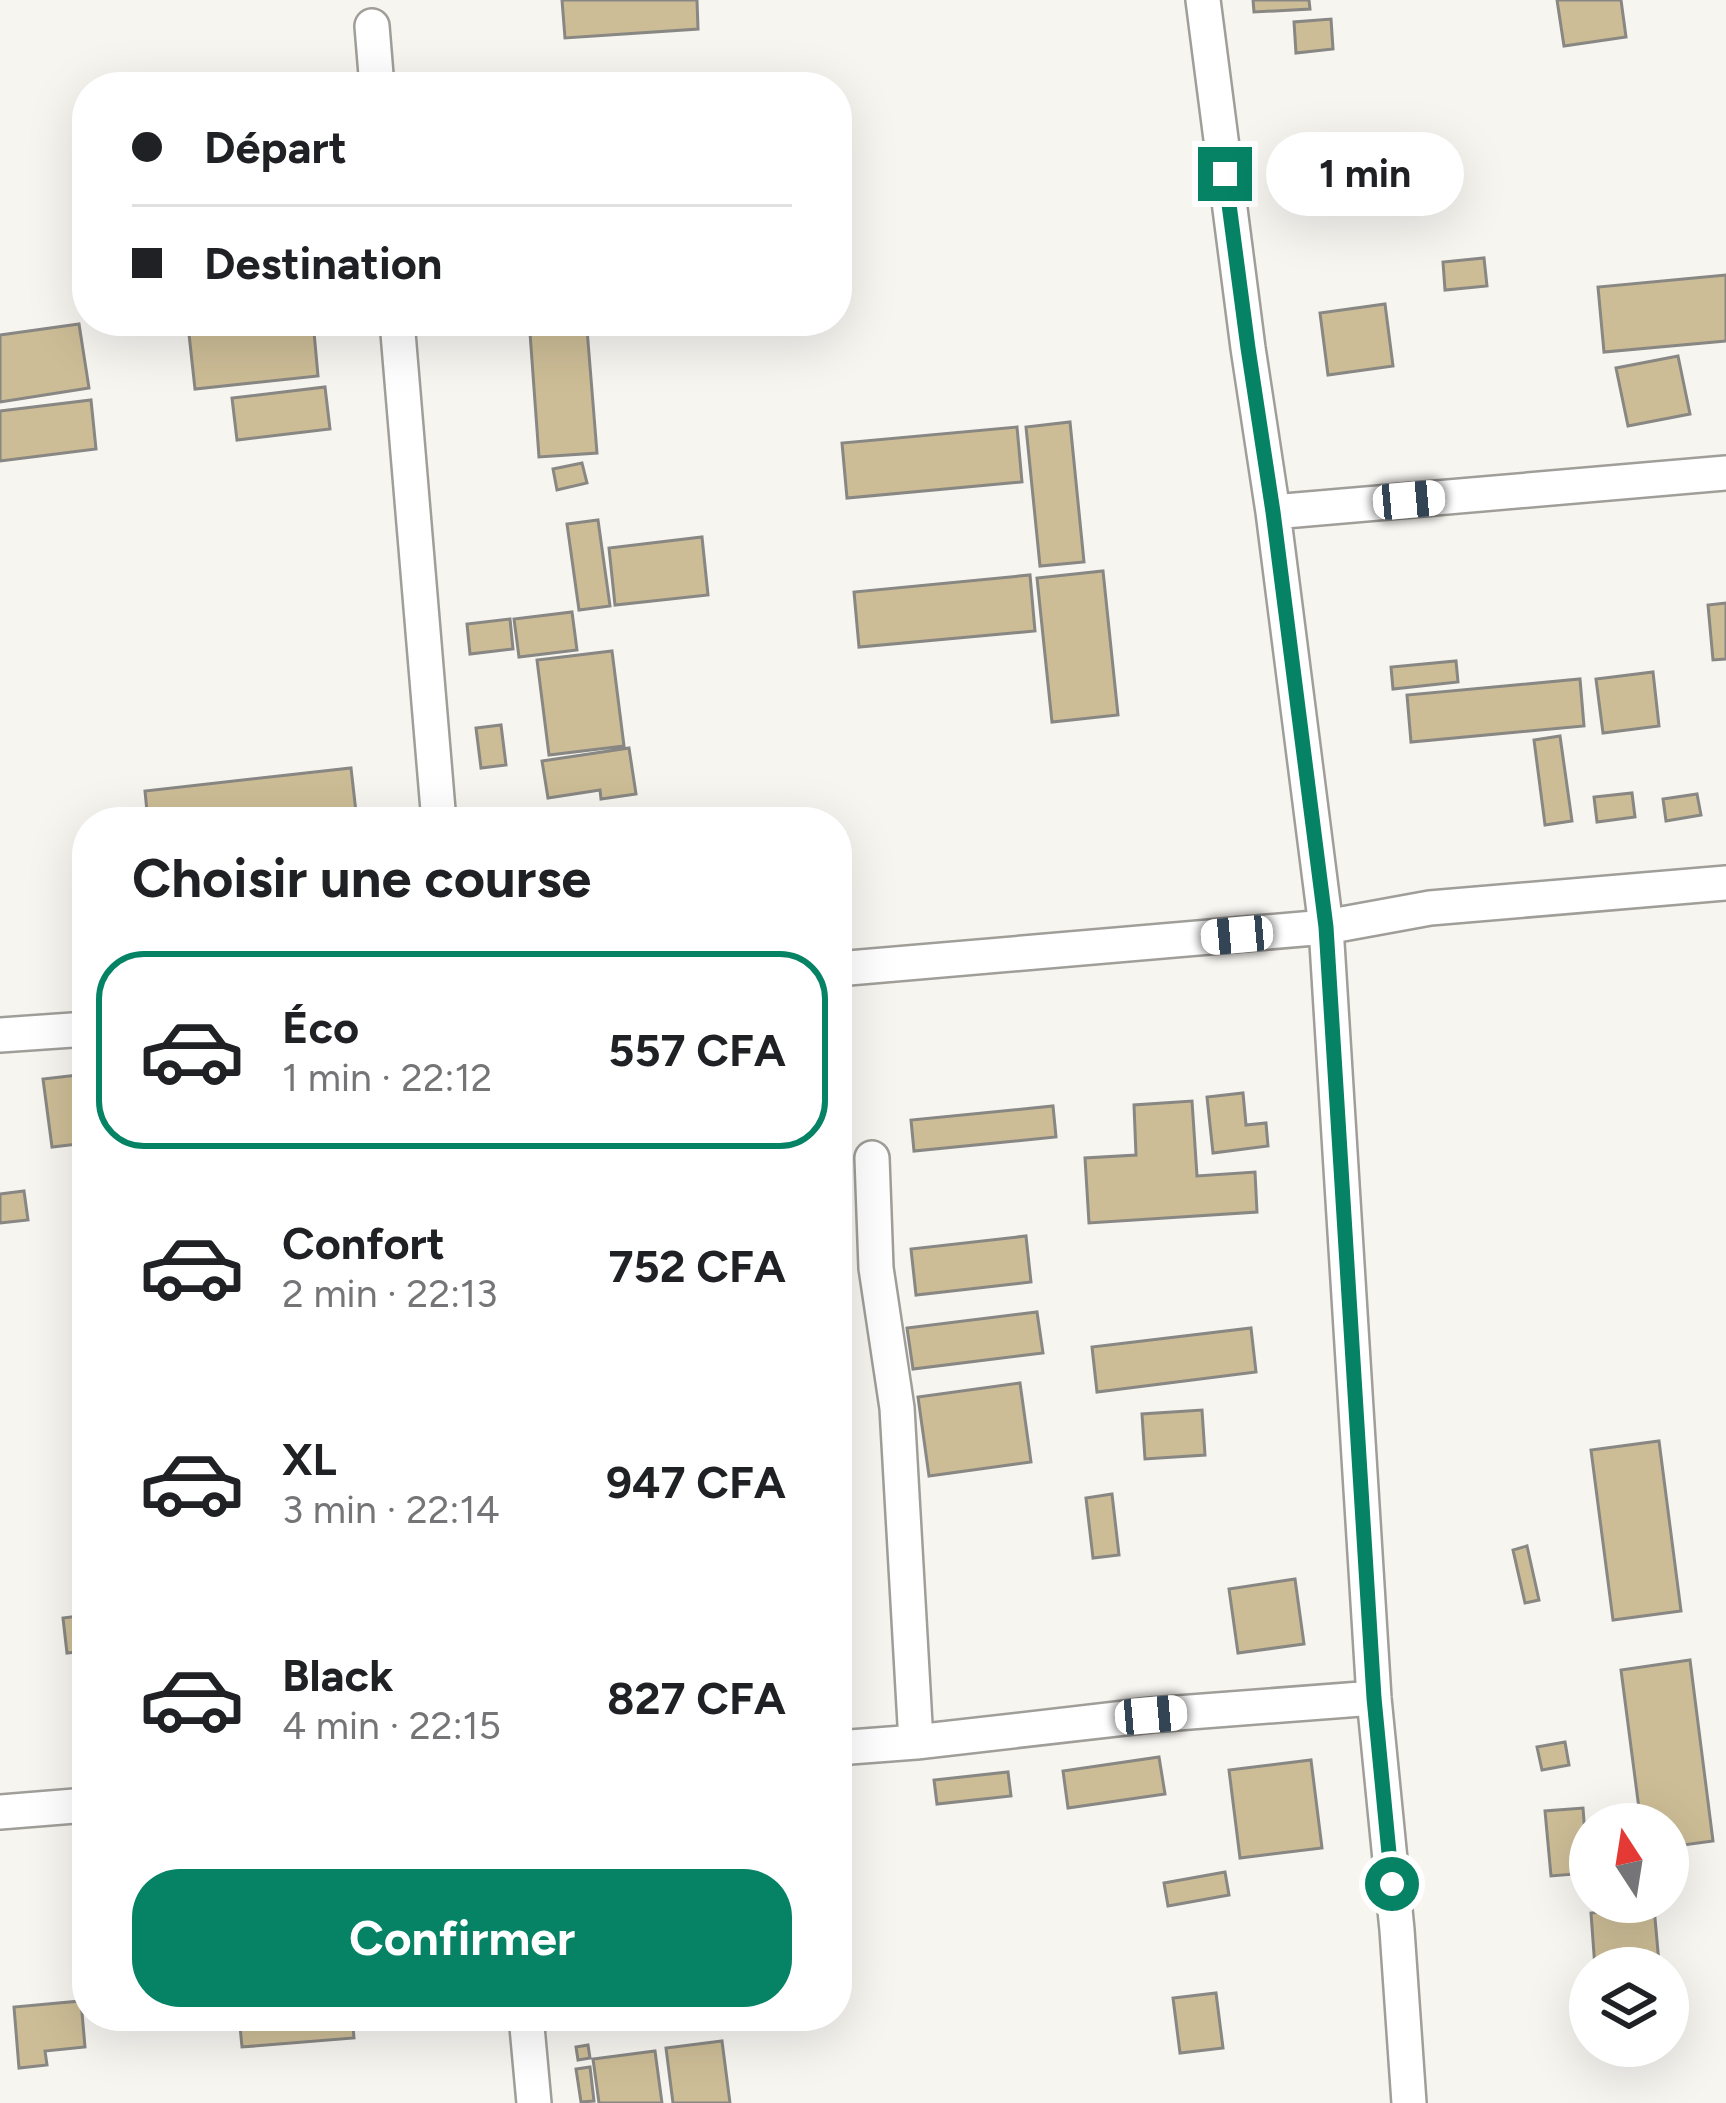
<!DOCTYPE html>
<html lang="fr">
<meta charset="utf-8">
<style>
body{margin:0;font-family:Figtree,sans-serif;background:#f2f2f2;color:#202124;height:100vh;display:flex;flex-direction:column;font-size:45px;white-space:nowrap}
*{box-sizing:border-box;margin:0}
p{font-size:39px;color:#757577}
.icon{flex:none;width:66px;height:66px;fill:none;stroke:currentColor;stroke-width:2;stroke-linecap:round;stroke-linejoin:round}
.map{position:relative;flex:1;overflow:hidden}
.panel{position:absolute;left:72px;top:807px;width:780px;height:1224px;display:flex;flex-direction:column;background:#fff;border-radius:48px;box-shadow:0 12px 48px #0002}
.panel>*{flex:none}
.top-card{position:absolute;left:72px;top:72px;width:780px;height:264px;border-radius:48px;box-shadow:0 12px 48px #0002;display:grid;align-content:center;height:264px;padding:0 60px;background:#fff}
.needle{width:78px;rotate:348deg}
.controls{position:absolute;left:1569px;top:1803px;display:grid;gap:24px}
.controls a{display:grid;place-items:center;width:120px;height:120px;border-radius:50%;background:#fff;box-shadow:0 12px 48px #0002;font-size:60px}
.end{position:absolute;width:54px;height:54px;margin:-27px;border:15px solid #068365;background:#fff;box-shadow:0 0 0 6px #fff}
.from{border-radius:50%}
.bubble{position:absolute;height:84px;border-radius:42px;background:#fff;box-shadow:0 12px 48px #0002;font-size:39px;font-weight:700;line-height:84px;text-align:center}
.car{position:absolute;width:36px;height:72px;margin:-36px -18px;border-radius:15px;box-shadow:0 0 9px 3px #0007;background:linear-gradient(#fff 24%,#345 0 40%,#fff 0 76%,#345 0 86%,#fff 0)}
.top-card b{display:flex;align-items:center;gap:42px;height:114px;font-size:45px}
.top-card b+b{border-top:3px solid #e0e0e0}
.top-card i{width:30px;height:30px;background:#202124}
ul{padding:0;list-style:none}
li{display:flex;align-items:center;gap:36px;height:198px;margin:0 24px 18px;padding:0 36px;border:6px solid transparent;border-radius:48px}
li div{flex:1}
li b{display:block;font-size:45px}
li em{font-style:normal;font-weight:700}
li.on{border-color:#068365}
li>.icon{width:108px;height:108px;stroke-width:1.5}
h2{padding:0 60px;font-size:54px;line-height:144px}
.action{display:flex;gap:24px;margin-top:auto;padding:24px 60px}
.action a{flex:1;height:138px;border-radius:48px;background:#068365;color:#fff;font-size:48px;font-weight:700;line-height:138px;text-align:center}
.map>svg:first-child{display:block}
.building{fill:#ccbd96;stroke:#898783;stroke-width:3}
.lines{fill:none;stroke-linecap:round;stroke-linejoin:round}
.minor-casing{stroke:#a09e99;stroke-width:38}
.minor{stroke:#fff;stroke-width:33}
.route{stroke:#068365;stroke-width:15}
</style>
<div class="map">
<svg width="1726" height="2103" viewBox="0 0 1726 2103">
<rect width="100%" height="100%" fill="#f7f5f0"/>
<path class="building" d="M562 0H697L698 29 565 38Z
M1253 0H1309L1310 9 1254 12Z
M1557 0H1621L1626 37 1564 46Z
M1331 19 1333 49 1296 53 1294 22Z
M1484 258 1487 286 1445 290 1443 262Z
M1726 275V341L1604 352 1598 287Z
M1385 304 1393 366 1328 375 1320 313Z
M231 321H313L318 376 195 389 188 325Z
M79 324 89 388 0 402V335Z
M587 329 597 453 539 457 530 333Z
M1678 356 1690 414 1628 426 1616 368Z
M325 387 330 429 237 440 232 398Z
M91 400 96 449 0 461V411Z
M1070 422 1084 562 1040 566 1026 427Z
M1017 427 1022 482 847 498 842 443Z
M582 463 587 483 557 490 553 469Z
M598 520 610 606 579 610 567 524Z
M702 537 708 595 615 605 609 548Z
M1103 571 1118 715 1052 722 1037 578Z
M1030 575 1035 631 859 647 854 592Z
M1726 603V659L1713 660 1708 605Z
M572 612 577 650 519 657 514 619Z
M510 619 513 649 470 654 467 624Z
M612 651 624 746 549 755 537 660Z
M1456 661 1458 682 1393 689 1391 667Z
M1653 672 1659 726 1603 733 1596 679Z
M1580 679 1584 726 1411 742 1407 695Z
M501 725 506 765 481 768 476 728Z
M1560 736 1572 821 1545 825 1534 740Z
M629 748 636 794 601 799 600 790 548 798 542 761Z
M351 768 356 812 269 822H148L145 791Z
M1632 793 1635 817 1597 822 1594 797Z
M1697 794 1701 815 1666 821 1663 799Z
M87 1074V1143L52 1147 43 1079Z
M1243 1093 1246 1125 1266 1123 1268 1146 1213 1153 1207 1097Z
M1192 1101 1197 1176 1255 1172 1257 1212 1089 1223 1085 1158 1136 1155 1134 1105Z
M1053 1106 1056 1137 914 1151 911 1120Z
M24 1191 28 1220 0 1223V1194Z
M1026 1236 1031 1282 916 1295 911 1249Z
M1037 1312 1043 1353 913 1369 907 1328Z
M1251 1328 1256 1372 1097 1392 1092 1347Z
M1020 1383 1031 1462 929 1476 918 1397Z
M1202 1410 1205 1455 1145 1459 1142 1414Z
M1659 1441 1681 1611 1613 1620 1591 1450Z
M1112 1494 1119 1555 1093 1558 1086 1498Z
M1527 1546 1539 1600 1525 1603 1513 1550Z
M1295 1579 1304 1644 1238 1653 1229 1589Z
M87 1615V1651L67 1653 63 1618Z
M1690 1660 1713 1841 1668 1847V1824H1641L1621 1670Z
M1565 1742 1569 1765 1542 1770 1537 1747Z
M1159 1757 1165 1794 1068 1808 1063 1771Z
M1311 1760 1322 1848 1240 1858 1229 1770Z
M1008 1772 1011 1796 937 1804 934 1780Z
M1583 1808 1588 1873 1551 1876 1545 1811Z
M1225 1872 1229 1895 1168 1906 1164 1883Z
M1654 1907 1659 1963 1595 1968 1591 1913Z
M1216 1993 1223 2048 1180 2053 1173 1998Z
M81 2001 85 2047 45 2051 47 2065 19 2068 14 2007Z
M239 2016H352L354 2038 242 2047Z
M722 2041 730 2103H673L666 2048Z
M588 2045 590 2058 578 2060 576 2047Z
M655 2051 662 2103H599L593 2059Z
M590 2067 594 2101 581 2102 576 2069Z"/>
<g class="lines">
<g class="minor-casing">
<path id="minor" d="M1203 0 1248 348 1273 512 1326 927 1374 1698 1397 1930 1409 2103
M372 26 377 87
M397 321 439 822
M1273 512 1726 473
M837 969 1326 927 1430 908 1726 883
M0 1035 87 1029
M872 1158 876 1268 897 1408 916 1742
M837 1748 916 1742 1151 1715 1374 1698
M0 1812 87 1805
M526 2016 534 2103"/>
</g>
<use href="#minor" class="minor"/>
</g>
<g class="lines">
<path class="route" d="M1225 174 1248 348 1273 512 1326 927 1374 1698 1392 1884"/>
</g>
</svg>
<div class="controls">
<a><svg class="needle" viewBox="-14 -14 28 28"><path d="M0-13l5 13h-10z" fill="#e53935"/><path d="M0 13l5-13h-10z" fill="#757577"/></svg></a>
<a><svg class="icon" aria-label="layers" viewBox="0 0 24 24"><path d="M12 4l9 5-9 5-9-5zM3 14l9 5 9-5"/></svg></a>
</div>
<i class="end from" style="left:1392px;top:1884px"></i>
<i class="end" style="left:1225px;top:174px"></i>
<div class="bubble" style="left:1266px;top:132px;width:198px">1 min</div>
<i class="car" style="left:1409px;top:500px;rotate:85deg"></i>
<i class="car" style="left:1237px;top:935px;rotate:265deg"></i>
<i class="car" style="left:1151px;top:1715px;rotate:85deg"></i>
<div class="top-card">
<b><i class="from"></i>Départ</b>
<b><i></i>Destination</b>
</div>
<section class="panel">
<h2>Choisir une course</h2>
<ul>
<li class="on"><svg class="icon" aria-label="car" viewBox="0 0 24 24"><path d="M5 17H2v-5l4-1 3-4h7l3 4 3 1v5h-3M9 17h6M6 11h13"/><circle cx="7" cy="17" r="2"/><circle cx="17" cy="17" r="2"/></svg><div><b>Éco</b><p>1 min · 22:12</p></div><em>557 CFA</em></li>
<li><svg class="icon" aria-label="car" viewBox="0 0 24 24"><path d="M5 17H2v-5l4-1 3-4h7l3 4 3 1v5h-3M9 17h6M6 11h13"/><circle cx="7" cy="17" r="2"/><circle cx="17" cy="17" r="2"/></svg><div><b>Confort</b><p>2 min · 22:13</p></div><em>752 CFA</em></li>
<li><svg class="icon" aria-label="car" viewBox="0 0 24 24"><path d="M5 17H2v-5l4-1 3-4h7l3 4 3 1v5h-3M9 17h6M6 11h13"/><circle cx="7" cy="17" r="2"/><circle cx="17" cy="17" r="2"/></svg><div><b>XL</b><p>3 min · 22:14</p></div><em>947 CFA</em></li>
<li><svg class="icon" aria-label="car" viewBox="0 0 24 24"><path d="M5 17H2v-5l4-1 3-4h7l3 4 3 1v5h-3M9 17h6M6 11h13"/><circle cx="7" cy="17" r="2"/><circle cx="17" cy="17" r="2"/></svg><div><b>Black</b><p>4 min · 22:15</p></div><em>827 CFA</em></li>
</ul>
<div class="action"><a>Confirmer</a></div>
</section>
</div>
